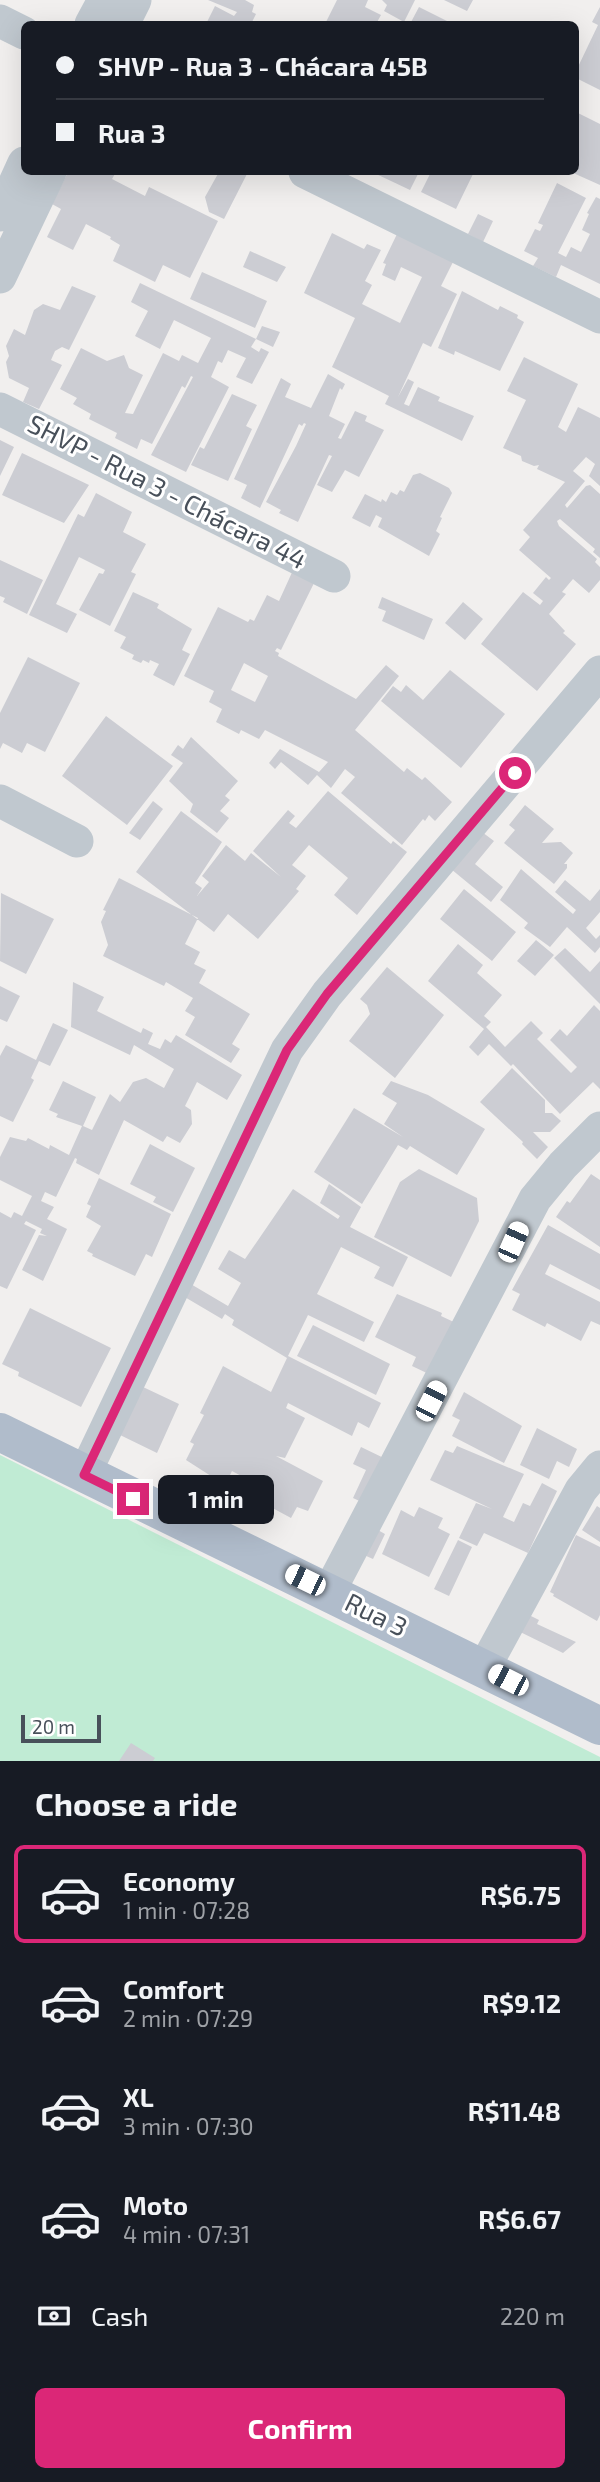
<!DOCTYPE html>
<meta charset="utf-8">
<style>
body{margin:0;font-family:"Exo 2",sans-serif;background:#242831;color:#f1f3f6;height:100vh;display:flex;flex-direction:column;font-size:26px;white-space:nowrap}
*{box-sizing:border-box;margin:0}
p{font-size:23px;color:#9ea1a6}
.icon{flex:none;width:38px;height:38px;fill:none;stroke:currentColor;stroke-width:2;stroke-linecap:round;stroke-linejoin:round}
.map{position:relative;height:1761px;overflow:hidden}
.side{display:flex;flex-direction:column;background:#171b24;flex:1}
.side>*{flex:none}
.guide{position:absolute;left:21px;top:21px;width:558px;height:154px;border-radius:10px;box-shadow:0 7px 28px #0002;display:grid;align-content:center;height:154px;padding:0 35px;background:#171b24}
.scale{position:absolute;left:21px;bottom:18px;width:80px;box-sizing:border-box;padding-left:7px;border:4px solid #48505a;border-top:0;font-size:19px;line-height:24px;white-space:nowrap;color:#48505a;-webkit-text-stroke:5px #fff;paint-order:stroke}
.end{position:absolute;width:32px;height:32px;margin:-16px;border:9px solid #db2777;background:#fff;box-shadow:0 0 0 4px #fff}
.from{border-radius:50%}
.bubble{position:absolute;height:49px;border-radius:10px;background:#171b24;box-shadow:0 7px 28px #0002;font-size:23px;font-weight:700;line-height:49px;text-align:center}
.car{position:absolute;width:21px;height:42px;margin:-21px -10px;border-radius:9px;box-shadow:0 0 5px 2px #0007;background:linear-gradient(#fff 24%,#345 0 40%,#fff 0 76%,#345 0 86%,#fff 0)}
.guide b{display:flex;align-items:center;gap:24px;height:66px;font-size:26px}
.guide b+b{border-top:2px solid #363941}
.guide i{width:18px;height:18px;background:#f1f3f6}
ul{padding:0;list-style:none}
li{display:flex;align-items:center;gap:21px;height:98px;margin:0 14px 10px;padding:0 21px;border:4px solid transparent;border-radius:10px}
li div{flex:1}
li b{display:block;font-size:26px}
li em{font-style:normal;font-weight:700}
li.on{border-color:#db2777}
li>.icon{width:63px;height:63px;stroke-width:1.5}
h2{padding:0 35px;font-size:32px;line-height:84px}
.pay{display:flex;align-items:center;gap:18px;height:77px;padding:0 35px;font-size:26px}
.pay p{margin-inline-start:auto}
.cta{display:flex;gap:14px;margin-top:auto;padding:14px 35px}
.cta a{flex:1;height:80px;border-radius:10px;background:#db2777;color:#fff;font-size:28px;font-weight:700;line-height:80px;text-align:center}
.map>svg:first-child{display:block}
.green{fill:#c0ebd4}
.building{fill:#cccdd3;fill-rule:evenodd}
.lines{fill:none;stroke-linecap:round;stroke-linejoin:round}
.minor{stroke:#c0c8cf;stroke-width:33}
.major{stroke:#b0bccb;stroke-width:38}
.route{stroke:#db2777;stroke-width:9}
.labels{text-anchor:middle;stroke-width:6;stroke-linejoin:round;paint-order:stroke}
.street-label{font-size:26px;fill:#48505a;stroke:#fff}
</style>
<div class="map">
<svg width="600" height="1761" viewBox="0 0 600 1761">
<rect width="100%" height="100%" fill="#f1efee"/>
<path class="green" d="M0 1455 600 1757V1761H0Z"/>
<path class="building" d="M208 0H245L254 5 252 12 256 14 251 24H206L215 6 234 16 237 12Z
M337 0H368L365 7 381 15 376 24H325Z
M382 0H415L404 22 384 11 387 5Z
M444 0H473L467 11Z
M419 7 453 24H410Z
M600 7V90L576 78V71L598 25 592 22Z
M576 112 600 124V185L571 172H576Z
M68 172H116L112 179 145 196 149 187 218 221 190 278 163 265 155 282 113 261 120 245 110 239 111 237 86 224 73 250 47 237 61 209 52 204Z
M219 172H248L224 219 209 212 205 197Z
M372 172H419L410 190Z
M431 172H474L456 209 421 192Z
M557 183 586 198 558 253 566 257 571 247 581 252 590 234 582 230 589 214 587 213 596 197 600 199V284L561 265 556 277 533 266 538 258 524 251 535 229 540 231 543 225 538 223Z
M478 214 493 221 483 242 468 234Z
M332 233 364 249 367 244 381 250 365 281 372 285 362 304 400 323 422 277 401 267 395 281 382 275 386 264 383 263 397 234 453 262 441 286 457 294 431 347 423 343 398 397 408 379 414 382 404 404 409 406 418 387 440 397 438 401 474 416 462 441 385 404 389 396 332 367 355 318 304 293Z
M250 251 286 267 277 282 243 267Z
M202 272 267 301 255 328 190 299Z
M140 283 256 339 251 347 259 352 261 348 269 352 252 384 236 377 246 358 228 350 222 363 218 361 211 377 229 387 186 472 151 455 193 377 191 376 185 388 182 386 152 444 141 439 137 449 115 438 117 433 89 419 91 414 73 404 77 398 60 389 81 348 107 361 124 355 129 368 143 375 125 413 133 414 163 353 179 361 182 355 198 363 211 338 174 320 160 349 135 336 148 311 131 302Z
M72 286 96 296 69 350 62 347 55 351 51 360 62 365 39 409 23 402 29 388 9 378 6 362 9 356 6 346 14 329 25 335 34 310 43 304 60 310Z
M462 291 498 310 500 306 518 315 517 318 524 322 500 371 455 351 454 355 438 348Z
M262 326 280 332 273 347 256 339Z
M524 357 578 384 558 427 566 432 578 407 600 418V486L589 476 595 464 586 457 573 471 585 481 565 505 567 508 586 486 590 485 600 494V558L593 552 595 549 560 519 557 521 559 526 597 559 595 562 600 567V580L589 593 573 579 562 592 566 594 549 614 565 631 563 633 576 644 537 691 481 644 523 592 540 605 543 601 533 593 546 577 549 580 551 578 519 550 530 537 523 530 565 482 537 469 539 465 534 466 522 461 521 456 503 448 526 400 507 391Z
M328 374 345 384 342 390 340 388 329 416 345 424 338 438 341 439 355 411 367 416 365 421 384 430 359 477 345 470 332 492 317 485 332 456 329 455 298 522 279 513 281 510 266 502 296 446 306 424 304 423 302 426 299 424 260 508 241 498 247 485 234 479 281 378 291 384 285 397 311 408Z
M232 394 257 405 246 426 252 429 228 481 191 465 200 447 204 449Z
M0 440 14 447 0 476Z
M22 453 89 485 64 523 2 495Z
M420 473 449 488 452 493 440 517 442 518 436 531 440 534 429 556 378 527 382 518 376 515 370 527 352 518 365 494 381 502 382 499 386 502 391 492 397 495 400 490 404 492 413 475Z
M96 493 132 512 123 532 146 544 131 572 136 574 110 626 79 610 99 573 103 574 105 570 79 557 56 604 77 614 67 633 29 615 78 514 84 517Z
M0 560 43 580 27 614 3 602 5 598 0 596Z
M294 568 316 579 281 650 277 648 275 651 279 653 278 656 356 699 386 665 399 676 355 730 404 772 407 768 422 780 425 777 452 802 435 821 429 815 425 821 423 819 402 845 341 793 355 777 345 769 331 788 317 775 308 785 281 762 275 769 269 763 280 749 319 772 328 762 265 730 259 739 241 730 239 734 216 722 222 709 209 702 214 691 184 676 218 607 248 622 250 619 254 621 267 595 279 601ZM244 663 268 676 255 702 231 690Z
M133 592 159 604 157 608 192 629 182 650 190 654 174 686 153 675 159 664 150 660 149 663 143 660 141 663 132 659 134 655 120 648 126 637 114 631Z
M382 597 433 619 424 640 382 621 386 611 378 608Z
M463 602 483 619 465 640 445 623Z
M28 657 80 683 45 752 27 743 22 753 3 743 0 749V713Z
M450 670 505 714 461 768 381 701 393 686 401 692 406 685 423 700Z
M106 716 173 766 127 825 62 776Z
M191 737 238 781 225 796 230 800 220 811 229 818 217 833 190 812 193 804 169 781 183 763 171 755 178 745 183 749Z
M328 791 391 844 393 841 407 852 357 915 334 895 348 878 309 845 292 865 306 876 296 889 299 891 258 939 228 914 214 932 136 872 181 811 222 842 195 883 202 888 197 896 209 882 202 876 226 845 245 861 251 853 281 877 253 851 288 810 295 816 289 823 296 828Z
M153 801 163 809 140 840 129 833Z
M525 805 554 829 542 843 561 842 573 853 564 864H567V868L554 884 504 843 515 830 509 825Z
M482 832 494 841 475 864 503 887 491 902 451 869Z
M521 869 573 914 576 910 555 892 565 880 590 901 600 889V912L586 928 596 939 600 935V947L595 953 567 927 550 947 524 928 528 923 500 900Z
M119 878 198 918 185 944 200 952 194 964 206 970 199 983 250 1014 232 1044 240 1049 231 1063 185 1035 195 1017 185 1011 193 998 166 982 164 986 103 956 108 945 101 922 106 911 103 910Z
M464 889 516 932 492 961 440 919Z
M1 893 54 919 26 974 0 961Z
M536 940 554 955 535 976 517 961Z
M458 944 483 965 477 973 502 995 484 1016 491 1022 486 1027 505 1047 531 1021 543 1033 537 1039 571 1073 577 1067 550 1040 560 1029 567 1036 594 1005 600 1011V1089L593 1082 560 1114 513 1064 511 1066 489 1044 478 1056 469 1047 484 1029 428 981Z
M565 948 590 972 600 961V1004L554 958Z
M387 967 444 1015 395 1078 349 1041 370 1014 367 1005 360 999Z
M73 982 104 997 97 1011 141 1033 143 1028 153 1033 148 1044 160 1049 165 1039 171 1043 176 1035 242 1075 227 1100 197 1082 185 1106 191 1110 192 1124 180 1143 167 1136 163 1142 124 1120 99 1175 76 1163 77 1159 75 1158 56 1197 45 1192 41 1201 54 1207 47 1219 67 1229 43 1281 22 1270 39 1235 47 1236 40 1233 42 1229 26 1221 24 1224 36 1230 7 1289 0 1286V1212L11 1218 14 1212 22 1216 32 1196 0 1180V1157L10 1137 26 1141 28 1138 49 1149 50 1145 69 1155 82 1126 56 1117 58 1114 49 1110 63 1081 96 1097 83 1126 92 1130 110 1094 120 1102 133 1082 146 1078 164 1088 174 1069 134 1045 130 1055 71 1027Z
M0 986 20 996 7 1022 0 1019Z
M53 1023 68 1030 50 1066 39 1061 31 1078 34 1080 13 1122 0 1116V1056L6 1045 36 1060Z
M512 1068 545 1100V1113H552L561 1121 550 1132H533L548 1147 537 1159 522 1144 523 1142 480 1102Z
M391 1081 428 1095 485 1129 457 1175 410 1146 407 1150 398 1145 362 1204 314 1172 354 1108 403 1137 384 1124 397 1103 382 1094Z
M150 1144 195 1168 173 1212 153 1202 156 1197 130 1184Z
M419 1169 477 1198 479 1221 451 1277 374 1237 400 1182Z
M591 1174 600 1180V1247L556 1217 567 1201 570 1203Z
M99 1178 171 1214 152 1257 146 1254 135 1276 92 1256 93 1254 87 1251 101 1226 86 1217 91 1206 87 1204Z
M329 1184 361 1207 350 1227 408 1257 393 1287 374 1278 380 1267 341 1247 317 1294 374 1322 364 1342 308 1315 288 1356 381 1403 369 1428 358 1422 352 1436 288 1403 286 1408 305 1418 285 1458 276 1456 323 1481 308 1511 297 1507 291 1518 239 1490 245 1478 232 1471 225 1485 186 1460 194 1444 190 1442 204 1415 200 1413 223 1366 271 1392 287 1358 232 1325 234 1320 225 1314 222 1319 183 1296 189 1283 228 1306 241 1283 218 1269 229 1250 245 1259 293 1189 338 1219 340 1216 320 1203Z
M548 1225 600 1254V1290L550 1264 545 1274 600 1302V1325L591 1321 581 1341 547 1323 545 1327 512 1310 520 1294 512 1290Z
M397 1294 442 1313 441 1316 458 1324 433 1376 412 1366 416 1357 375 1337Z
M30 1308 111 1348 81 1407 18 1376 19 1372 2 1364Z
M313 1325 390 1364 376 1395 297 1356Z
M143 1387 179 1404 157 1453 118 1434Z
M464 1392 522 1426 504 1463 452 1436 460 1420 452 1416Z
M537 1428 577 1449 569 1467 557 1461 549 1479 520 1465Z
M457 1446 524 1474 503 1517 514 1522 523 1503 530 1506 542 1483 557 1491 528 1553 484 1533 477 1546 459 1538 476 1503 492 1509 430 1480 445 1450 453 1453Z
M361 1447 390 1461 368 1505 353 1498 366 1470 353 1464Z
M597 1506 600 1508V1542L582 1530Z
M419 1507 443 1518 438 1528 450 1534 429 1577 382 1554 401 1510 414 1517Z
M376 1529 385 1534 373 1559 364 1555Z
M576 1535 600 1547V1615L597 1621 553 1596 554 1594 550 1592Z
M458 1540 472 1547 449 1596 434 1589Z
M527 1614 539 1620 537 1624 576 1642 563 1653 496 1620Z
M131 1743 155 1758 153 1761H119Z"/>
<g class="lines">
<path class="minor" d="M0 21 24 33
M91 24 104 0
M123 24 135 0
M305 172 600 317
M0 215 24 163
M0 277 50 172
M0 409 334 576
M0 801 77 841
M84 1475 287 1050 327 994 600 672
M329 1592 535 1199 563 1165 600 1128
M484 1668 581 1490 600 1467"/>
<path class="major" d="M0 1432 600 1726"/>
</g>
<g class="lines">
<path class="route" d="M133 1499 84 1475 287 1050 327 994 515 773"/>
</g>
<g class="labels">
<g class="street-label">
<text transform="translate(167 492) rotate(27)" y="9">SHVP - Rua 3 - Chácara 44</text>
<text transform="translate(376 1615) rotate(26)" y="9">Rua 3</text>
</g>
</g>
</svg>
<div class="scale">20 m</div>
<i class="end from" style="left:515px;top:773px"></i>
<i class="end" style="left:133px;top:1499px"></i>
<div class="bubble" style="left:158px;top:1475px;width:116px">1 min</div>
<i class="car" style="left:513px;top:1242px;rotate:24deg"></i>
<i class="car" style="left:431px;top:1401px;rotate:27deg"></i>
<i class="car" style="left:305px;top:1580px;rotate:296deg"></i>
<i class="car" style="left:508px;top:1680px;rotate:297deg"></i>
<div class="guide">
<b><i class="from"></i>SHVP - Rua 3 - Chácara 45B</b>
<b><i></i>Rua 3</b>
</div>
</div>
<section class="side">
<h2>Choose a ride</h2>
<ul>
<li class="on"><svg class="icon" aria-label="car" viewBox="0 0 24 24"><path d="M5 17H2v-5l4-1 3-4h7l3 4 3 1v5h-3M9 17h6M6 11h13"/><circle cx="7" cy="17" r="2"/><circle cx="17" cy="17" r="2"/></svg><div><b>Economy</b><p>1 min · 07:28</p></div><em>R$6.75</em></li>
<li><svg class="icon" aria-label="car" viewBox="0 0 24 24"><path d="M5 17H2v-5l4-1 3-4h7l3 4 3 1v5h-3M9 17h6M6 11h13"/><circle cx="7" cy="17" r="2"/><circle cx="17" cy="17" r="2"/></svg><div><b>Comfort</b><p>2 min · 07:29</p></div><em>R$9.12</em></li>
<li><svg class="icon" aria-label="car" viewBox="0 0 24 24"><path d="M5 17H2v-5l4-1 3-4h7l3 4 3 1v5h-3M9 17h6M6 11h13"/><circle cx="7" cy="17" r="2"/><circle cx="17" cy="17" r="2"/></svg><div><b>XL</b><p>3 min · 07:30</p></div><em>R$11.48</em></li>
<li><svg class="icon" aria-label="car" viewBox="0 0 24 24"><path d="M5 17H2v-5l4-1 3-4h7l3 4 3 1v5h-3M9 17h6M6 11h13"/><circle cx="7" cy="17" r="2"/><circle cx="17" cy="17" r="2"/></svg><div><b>Moto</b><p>4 min · 07:31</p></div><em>R$6.67</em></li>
</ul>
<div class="pay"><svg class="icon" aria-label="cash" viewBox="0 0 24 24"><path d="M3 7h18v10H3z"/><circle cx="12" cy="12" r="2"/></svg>Cash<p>220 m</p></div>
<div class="cta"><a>Confirm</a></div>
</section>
